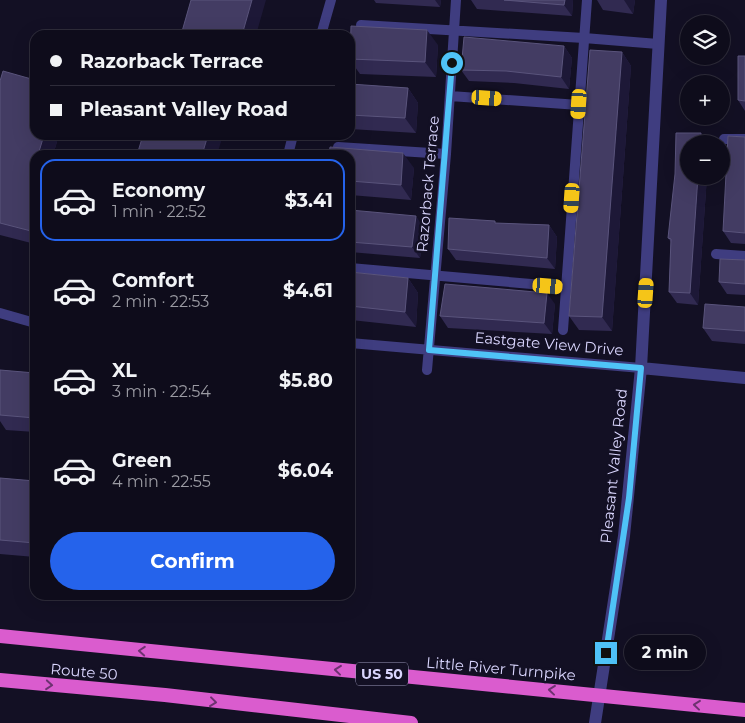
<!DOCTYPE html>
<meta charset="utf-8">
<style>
body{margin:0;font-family:Montserrat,sans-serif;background:#171524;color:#f1f3f6;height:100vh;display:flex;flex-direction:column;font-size:19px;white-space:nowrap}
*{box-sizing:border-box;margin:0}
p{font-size:16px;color:#9b9ba3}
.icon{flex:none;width:28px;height:28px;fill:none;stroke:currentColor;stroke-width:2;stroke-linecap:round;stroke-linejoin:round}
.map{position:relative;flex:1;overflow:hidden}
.panel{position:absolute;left:30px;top:150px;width:325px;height:450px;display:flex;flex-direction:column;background:#0e0c1b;border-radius:15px;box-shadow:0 5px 20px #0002,0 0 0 1px #2e2c3a}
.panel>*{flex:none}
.guide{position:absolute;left:30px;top:30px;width:325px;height:110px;border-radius:15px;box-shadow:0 5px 20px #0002,0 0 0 1px #2e2c3a;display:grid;align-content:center;height:110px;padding:0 20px;background:#0e0c1b}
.fabs{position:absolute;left:680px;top:15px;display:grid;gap:10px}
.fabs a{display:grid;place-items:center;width:50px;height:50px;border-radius:50%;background:#0e0c1b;box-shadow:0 5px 20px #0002,0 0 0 1px #2e2c3a;font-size:25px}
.end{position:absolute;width:22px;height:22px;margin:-11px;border:6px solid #4fc3f7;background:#111;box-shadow:0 0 0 2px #111}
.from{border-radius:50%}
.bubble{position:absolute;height:35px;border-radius:18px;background:#0e0c1b;box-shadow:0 5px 20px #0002,0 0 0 1px #2e2c3a;font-size:16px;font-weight:700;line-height:35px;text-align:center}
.car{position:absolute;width:15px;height:30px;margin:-15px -8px;border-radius:6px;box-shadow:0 0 4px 1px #0007;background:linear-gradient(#f5c518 24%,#345 0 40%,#f5c518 0 76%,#345 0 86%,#f5c518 0)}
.guide b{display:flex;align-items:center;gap:18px;height:48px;font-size:19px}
.guide b+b{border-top:1px solid #2e2c3a}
.guide i{width:12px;height:12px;background:#f1f3f6}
ul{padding:9px 0 0;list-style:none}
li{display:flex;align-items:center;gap:15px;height:82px;margin:0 10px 8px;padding:0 10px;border:2px solid transparent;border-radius:15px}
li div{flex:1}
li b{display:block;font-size:19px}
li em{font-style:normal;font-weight:700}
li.selected{border-color:#2563eb}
li>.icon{width:45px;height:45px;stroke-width:1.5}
.action{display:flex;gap:10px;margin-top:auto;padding:10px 20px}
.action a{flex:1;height:58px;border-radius:30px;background:#2563eb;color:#fff;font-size:20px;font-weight:700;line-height:58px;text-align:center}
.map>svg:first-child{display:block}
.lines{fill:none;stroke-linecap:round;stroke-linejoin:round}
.minor{stroke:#3f3d80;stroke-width:10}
.tertiary{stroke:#3f3d80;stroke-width:12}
.trunk{stroke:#da5cce;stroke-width:14}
.wall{fill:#312a51}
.shaded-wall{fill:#1d1837}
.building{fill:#433c63;stroke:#5a547c}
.oneway{stroke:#6d3270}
.route{stroke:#4fc3f7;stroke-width:6}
.labels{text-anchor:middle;stroke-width:5;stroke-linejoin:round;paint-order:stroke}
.shield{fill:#131024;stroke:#9e9abc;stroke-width:1}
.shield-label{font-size:14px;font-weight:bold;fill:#d9d5fd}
.street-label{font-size:15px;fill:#d9d5fd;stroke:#131024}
</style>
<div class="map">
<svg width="745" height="723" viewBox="0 0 745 723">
<rect width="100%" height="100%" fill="#131024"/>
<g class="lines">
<path class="minor" d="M361 25 584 38 658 44
M321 35 331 0
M450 96 579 105
M724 139H745
M338 147 446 154
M288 155 293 135
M716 254 745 256
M350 268 566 287
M0 313 35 323
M563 330 587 0
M350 343 641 368
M427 370 446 154 456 0"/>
<path class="tertiary" d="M641 368 745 378
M595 723 624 536 641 368 661 0"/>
<path class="trunk" d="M0 636 745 710
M0 680 165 695 411 723"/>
</g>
<path class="wall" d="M374 0H441L440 7 376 3Z
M471 0H573L572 16 477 9Z
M597 0H635L633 14 603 10Z
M350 45H438L436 77 360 74 350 60Z
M564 46 572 58 569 89 514 83 469 81 461 70Z
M622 52 631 66 612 331 579 330 569 316Z
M745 56V111L738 100Z
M0 81 35 135H59L53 155H35V244L0 235Z
M350 84 408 88 418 103 416 133 350 129Z
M745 137V244L731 243 723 231Z
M350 155 414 168 411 200 350 195Z
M689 176H707L698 305 677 303 669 292 671 242 668 238Z
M350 210 424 228 420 258 350 252Z
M497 223 549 225 557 237 555 269 456 260 448 249Z
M745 260V295L727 294 719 282Z
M350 272 408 278 418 293 416 327 351 320 350 318Z
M555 304 552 334 448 328 440 316Z
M745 307V344L712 341 703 328Z
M0 370 35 373V432L6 430 0 421Z
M0 478 35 481V557L0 554Z"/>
<path class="shaded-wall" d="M252 0H266L256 35H242Z
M435 0H441L440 7Z
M565 0H573L572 16 564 5Z
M624 0H635L633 14Z
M427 30 438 45 436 77 425 62Z
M564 46 572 58 569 89 561 77Z
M622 52 631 66 612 331 602 317Z
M408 88 418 103 416 133 405 118Z
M701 133 708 144H700Z
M44 135H59L53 155H38Z
M208 135H223L217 155H202Z
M403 153 414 168 411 200 401 185Z
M698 176H707L698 305 690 293Z
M416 216 424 228 420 258 412 247Z
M549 225 557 237 555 269 547 258Z
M408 278 418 293 416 327 405 312Z
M547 293 555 304 552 334 544 323Z"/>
<path class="building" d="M191 0H252L242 35H181Z
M504 0H565L564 5Z
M351 26 427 30 425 62 350 59Z
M464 37 564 46 561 77 506 71 461 70Z
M590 50 622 52 602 317 569 316Z
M738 56H745V101L738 100Z
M3 71 35 80V135H44L38 155H35V232L0 223V81Z
M350 84 408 88 405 118 350 115Z
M676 133H701L700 144H689V176H698L690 293 669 292 671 239 668 238 675 174Z
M143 135H208L202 155H137Z
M728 136 745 137V233L723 231Z
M330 147 403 153 401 185 350 181V155H329Z
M350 210 416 216 412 247 350 242Z
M449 218 495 221V223L549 225 547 258 448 249Z
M720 259 745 260V284L719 282Z
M350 272 408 278 405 312 350 306Z
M445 284 547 293 544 323 440 316Z
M705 304 745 307V331L703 328Z
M0 370 35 373V418L0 415Z
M0 478 35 481V543L0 540Z"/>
<defs><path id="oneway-chevron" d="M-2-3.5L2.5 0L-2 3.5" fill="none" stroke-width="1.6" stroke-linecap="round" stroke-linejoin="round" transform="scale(1.25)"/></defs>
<g class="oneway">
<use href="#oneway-chevron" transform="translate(142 651) rotate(-176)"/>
<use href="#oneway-chevron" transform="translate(338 670) rotate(-174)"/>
<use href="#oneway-chevron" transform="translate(49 685) rotate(5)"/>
<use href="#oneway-chevron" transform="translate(552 690) rotate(-174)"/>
<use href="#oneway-chevron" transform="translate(213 702) rotate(7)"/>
<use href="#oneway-chevron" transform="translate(697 705) rotate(-174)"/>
</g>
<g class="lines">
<path class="route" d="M452 63 429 350 641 368 629 498 606 653"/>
</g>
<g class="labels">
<rect class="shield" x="356" y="662.5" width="52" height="23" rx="4"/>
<g class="shield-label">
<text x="382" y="679">US 50</text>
</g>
<g class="street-label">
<text transform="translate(428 184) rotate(-85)" y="5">Razorback Terrace</text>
<text transform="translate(549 344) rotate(5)" y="5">Eastgate View Drive</text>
<text transform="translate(614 466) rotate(-84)" y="5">Pleasant Valley Road</text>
<text transform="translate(501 669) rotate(5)" y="5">Little River Turnpike</text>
<text transform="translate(84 672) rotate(5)" y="5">Route 50</text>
</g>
</g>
</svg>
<div class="fabs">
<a><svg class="icon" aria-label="layers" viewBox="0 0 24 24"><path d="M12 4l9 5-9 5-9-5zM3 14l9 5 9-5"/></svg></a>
<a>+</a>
<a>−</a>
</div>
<i class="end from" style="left:452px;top:63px"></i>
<i class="end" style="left:606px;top:653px"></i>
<div class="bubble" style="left:624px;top:635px;width:82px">2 min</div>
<i class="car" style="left:487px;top:98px;rotate:94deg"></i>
<i class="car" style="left:579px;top:104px;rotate:184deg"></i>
<i class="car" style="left:572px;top:198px;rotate:184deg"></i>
<i class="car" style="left:548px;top:286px;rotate:95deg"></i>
<i class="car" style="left:646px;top:293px;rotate:4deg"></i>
<div class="guide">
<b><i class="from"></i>Razorback Terrace</b>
<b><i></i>Pleasant Valley Road</b>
</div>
<section class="panel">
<ul>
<li class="selected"><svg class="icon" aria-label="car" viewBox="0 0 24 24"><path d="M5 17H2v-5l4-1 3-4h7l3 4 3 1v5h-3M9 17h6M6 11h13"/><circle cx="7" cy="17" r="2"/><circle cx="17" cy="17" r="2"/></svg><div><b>Economy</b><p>1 min · 22:52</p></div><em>$3.41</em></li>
<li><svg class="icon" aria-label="car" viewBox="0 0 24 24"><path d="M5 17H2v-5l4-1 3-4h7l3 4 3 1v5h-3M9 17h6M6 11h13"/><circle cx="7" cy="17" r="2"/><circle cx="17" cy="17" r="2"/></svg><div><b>Comfort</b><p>2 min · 22:53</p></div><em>$4.61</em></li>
<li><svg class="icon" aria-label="car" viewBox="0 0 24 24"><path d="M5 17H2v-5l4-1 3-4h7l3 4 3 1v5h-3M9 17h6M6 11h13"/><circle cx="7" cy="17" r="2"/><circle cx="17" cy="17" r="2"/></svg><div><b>XL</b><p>3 min · 22:54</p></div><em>$5.80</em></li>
<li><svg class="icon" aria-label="car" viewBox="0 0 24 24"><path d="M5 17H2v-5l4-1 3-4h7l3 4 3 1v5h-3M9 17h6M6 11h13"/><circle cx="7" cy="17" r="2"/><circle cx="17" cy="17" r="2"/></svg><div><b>Green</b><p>4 min · 22:55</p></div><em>$6.04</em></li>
</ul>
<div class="action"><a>Confirm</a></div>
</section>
</div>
